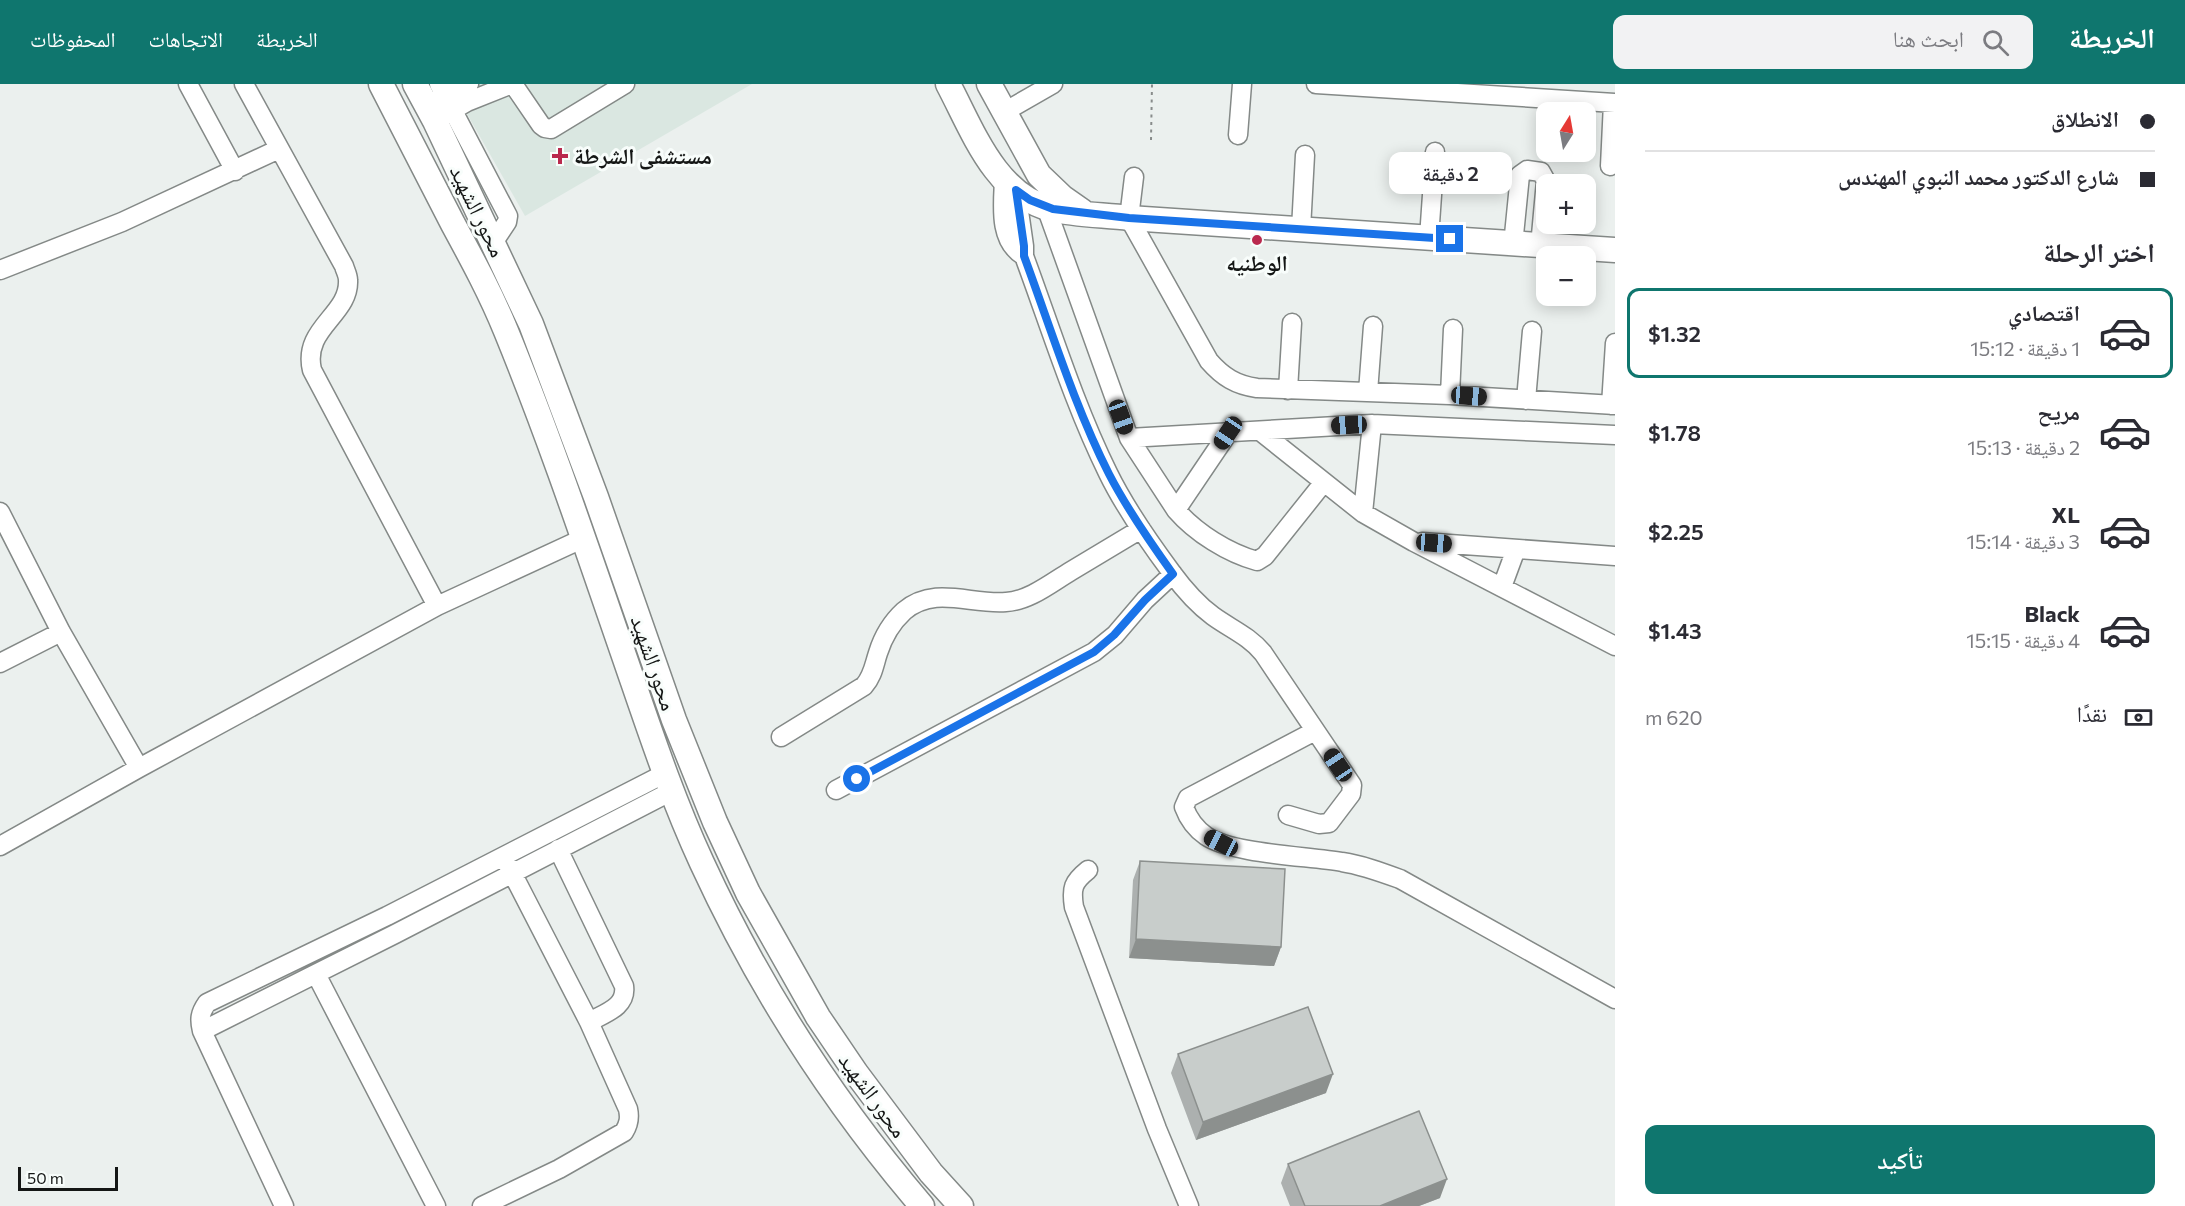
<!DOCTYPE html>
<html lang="ar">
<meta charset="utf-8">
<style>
body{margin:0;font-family:Commissioner,"Noto Naskh Arabic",sans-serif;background:#f2f2f3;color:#2b2b33;direction:rtl;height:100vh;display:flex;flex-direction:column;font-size:22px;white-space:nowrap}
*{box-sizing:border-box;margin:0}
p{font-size:20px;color:#7c7c81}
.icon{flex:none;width:33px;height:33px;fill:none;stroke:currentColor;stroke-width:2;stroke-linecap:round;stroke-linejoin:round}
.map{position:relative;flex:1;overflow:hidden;direction:ltr}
.sheet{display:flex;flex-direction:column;background:#fff;width:570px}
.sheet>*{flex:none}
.guide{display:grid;align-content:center;height:132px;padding:0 30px;background:#fff}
.needle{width:39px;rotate:11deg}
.controls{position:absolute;left:1536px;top:18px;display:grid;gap:12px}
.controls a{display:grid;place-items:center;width:60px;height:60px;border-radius:12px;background:#fff;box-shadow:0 3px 15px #0003;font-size:30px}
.scale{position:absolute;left:18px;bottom:15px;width:100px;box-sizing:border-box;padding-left:6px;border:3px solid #141615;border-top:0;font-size:16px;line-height:21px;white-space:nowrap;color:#141615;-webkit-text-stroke:4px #f8fdfb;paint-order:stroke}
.end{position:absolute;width:27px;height:27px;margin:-14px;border:8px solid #1a73e8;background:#fff;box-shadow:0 0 0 3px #fff}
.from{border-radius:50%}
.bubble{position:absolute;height:42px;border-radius:12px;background:#fff;box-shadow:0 3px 15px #0003;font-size:20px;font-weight:600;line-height:42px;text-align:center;direction:rtl}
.car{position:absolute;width:18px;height:36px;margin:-18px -9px;border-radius:8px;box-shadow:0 0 4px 2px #0007;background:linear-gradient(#222 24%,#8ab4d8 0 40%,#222 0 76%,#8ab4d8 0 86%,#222 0)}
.guide b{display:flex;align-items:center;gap:21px;height:57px;font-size:22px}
.guide b+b{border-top:2px solid #e1e1e2}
.guide i{width:15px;height:15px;background:#2b2b33}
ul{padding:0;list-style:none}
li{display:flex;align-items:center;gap:18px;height:90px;margin:0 12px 9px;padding:0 18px;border:3px solid transparent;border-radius:12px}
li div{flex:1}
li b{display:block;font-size:22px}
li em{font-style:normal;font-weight:600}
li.active{border-color:#0f766e}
li>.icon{width:54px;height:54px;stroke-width:1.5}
h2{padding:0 30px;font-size:27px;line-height:72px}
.pay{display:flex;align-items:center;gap:15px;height:66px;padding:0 30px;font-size:22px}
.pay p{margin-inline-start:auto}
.action{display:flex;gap:12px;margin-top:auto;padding:12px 30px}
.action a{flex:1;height:69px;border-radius:12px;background:#0f766e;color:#fff;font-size:24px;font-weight:600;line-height:69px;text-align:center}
header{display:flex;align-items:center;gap:36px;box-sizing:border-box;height:84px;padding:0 30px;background:#0f766e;color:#fff}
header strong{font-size:28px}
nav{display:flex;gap:33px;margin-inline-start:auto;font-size:21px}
.search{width:420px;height:54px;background:#f2f2f3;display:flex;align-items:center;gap:15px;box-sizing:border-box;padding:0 21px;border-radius:12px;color:#7c7c81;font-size:22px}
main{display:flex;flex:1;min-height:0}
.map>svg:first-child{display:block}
.built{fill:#dae7e1}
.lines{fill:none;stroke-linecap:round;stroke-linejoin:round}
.minor-casing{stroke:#848987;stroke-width:21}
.major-casing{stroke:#848987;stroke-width:27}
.path{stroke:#888c8b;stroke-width:2;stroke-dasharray:3 4.5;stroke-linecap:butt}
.minor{stroke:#fff;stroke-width:18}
.major{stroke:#fff;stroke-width:24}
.wall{fill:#acb0af}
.shaded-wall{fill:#8c908e}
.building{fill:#c8cdcb;stroke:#8c908e;stroke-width:1.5}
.route{stroke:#1a73e8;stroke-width:8}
.poi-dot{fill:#ba294e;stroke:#f8fdfb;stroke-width:2}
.labels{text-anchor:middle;stroke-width:6;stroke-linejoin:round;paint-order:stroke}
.poi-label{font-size:22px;font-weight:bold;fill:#141615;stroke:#f8fdfb;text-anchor:start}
.street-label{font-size:22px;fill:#141615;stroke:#f8fdfb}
</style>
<header>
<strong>الخريطة</strong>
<div class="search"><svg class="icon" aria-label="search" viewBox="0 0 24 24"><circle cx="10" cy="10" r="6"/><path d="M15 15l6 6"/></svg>ابحث هنا</div>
<nav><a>الخريطة</a><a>الاتجاهات</a><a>المحفوظات</a></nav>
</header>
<main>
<section class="sheet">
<div class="guide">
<b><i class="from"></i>الانطلاق</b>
<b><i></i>شارع الدكتور محمد النبوي المهندس</b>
</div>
<h2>اختر الرحلة</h2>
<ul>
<li class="active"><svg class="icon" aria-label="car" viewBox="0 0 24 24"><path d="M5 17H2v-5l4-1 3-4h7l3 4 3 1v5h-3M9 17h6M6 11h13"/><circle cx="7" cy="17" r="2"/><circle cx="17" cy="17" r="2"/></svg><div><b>اقتصادي</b><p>1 دقيقة · 15:12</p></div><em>$1.32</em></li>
<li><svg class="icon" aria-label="car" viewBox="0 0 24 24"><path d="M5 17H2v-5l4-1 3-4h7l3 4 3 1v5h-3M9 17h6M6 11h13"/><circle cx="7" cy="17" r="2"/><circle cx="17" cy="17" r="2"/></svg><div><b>مريح</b><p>2 دقيقة · 15:13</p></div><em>$1.78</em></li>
<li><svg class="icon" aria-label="car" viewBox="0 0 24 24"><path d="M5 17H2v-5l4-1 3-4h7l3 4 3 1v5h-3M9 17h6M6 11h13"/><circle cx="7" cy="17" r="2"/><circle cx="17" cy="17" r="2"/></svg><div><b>XL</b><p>3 دقيقة · 15:14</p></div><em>$2.25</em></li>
<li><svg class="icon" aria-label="car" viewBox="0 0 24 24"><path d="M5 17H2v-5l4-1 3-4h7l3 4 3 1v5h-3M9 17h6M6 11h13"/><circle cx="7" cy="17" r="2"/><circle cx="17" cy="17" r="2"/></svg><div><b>Black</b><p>4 دقيقة · 15:15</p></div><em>$1.43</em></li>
</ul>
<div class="pay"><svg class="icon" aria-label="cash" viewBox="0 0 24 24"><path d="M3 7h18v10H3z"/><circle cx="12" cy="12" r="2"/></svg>نقدًا<p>620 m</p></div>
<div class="action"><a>تأكيد</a></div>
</section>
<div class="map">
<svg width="1615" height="1122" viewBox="0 0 1615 1122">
<rect width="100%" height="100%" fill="#ebf0ee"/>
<path class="built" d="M450 0H752L525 132Z"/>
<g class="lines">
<g class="minor-casing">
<path id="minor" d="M188 0 235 87
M244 0 344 182C345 186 348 191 348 196 350 231 302 244 312 286L437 522
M439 0 508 132 507 138 493 159
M513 0 541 41 545 44 551 45 625 0
M1316 0 1615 19
M435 17 469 0
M1004 28 1053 0
M443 32 467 18 512 0
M1238 51 1242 0
M1610 82 1613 19
M1134 93 1129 134 1209 277C1223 293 1236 301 1257 304L1450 311 1615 321
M1004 96C1003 121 998 157 1024 172
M1016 106 1024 162V172C1051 245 1074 320 1108 389 1125 424 1149 458 1172 489 1183 504 1198 521 1213 532 1231 545 1249 552 1263 569L1352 701 1351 710 1329 739 1319 740 1288 731
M1046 123 1129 354 1176 426C1196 449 1228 469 1257 477L1265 472 1324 398
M1301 145 1305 71
M1429 154 1435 68
M1513 161 1520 91 1527 86 1541 88 1546 97 1540 162
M0 186 122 138 279 65
M1288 306 1292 239
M1368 308 1373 242
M1450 311 1453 245
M1526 316 1532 247
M1611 321 1615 259
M1260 347 1363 429 1414 458 1615 562
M1129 354 1372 340 1615 351
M1176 426 1228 349
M0 428 61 548 139 684
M1363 429 1372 340
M1422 458 1615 472
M1502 503 1516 465
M0 579 61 548
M1315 647 1188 714 1184 723C1188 734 1196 745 1206 752 1232 770 1308 772 1342 778 1362 781 1381 788 1400 795L1615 915
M781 653 864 602C873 592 874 581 878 569 883 553 892 538 904 527 935 501 970 521 1006 518 1029 517 1051 499 1071 487 1094 473 1118 459 1141 445
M836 706 1094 568 1115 551 1145 516 1173 490
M0 762 139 684 437 522 584 454
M558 765 624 902C627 923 605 929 589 938
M1088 786C1073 798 1071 804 1074 823L1157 1045 1189 1122
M316 890 436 1122
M202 947 395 850 672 707
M284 1122 202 947C199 935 200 929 207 919L387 832 664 690
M482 1122 559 1085 624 1048C629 1040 630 1034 628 1025L589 938 507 779"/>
</g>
<g class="major-casing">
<path id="major" d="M381 0C405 47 429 93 453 140 472 175 491 210 506 247 549 352 585 459 622 566 647 638 670 710 702 779 759 903 833 1018 922 1122
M415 0 435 37 531 240 596 413 674 636 715 738 748 809 818 933 856 989 931 1089 961 1122
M948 0C972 45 995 111 1051 125 1075 131 1105 131 1129 134L1615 166
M989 0 1039 91 1062 113 1082 127"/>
</g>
<path class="path" d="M1151 56 1152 0"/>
<use href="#minor" class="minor"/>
<use href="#major" class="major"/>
</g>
<path class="wall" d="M1140 777 1281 863 1274 882 1129 874 1133 796Z
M1178 970 1326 1009 1196 1056 1171 989Z
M1288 1080 1440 1114 1419 1122H1290L1281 1099Z"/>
<path class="shaded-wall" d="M1136 855 1281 863 1274 882 1129 874Z
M1333 990 1326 1009 1196 1056 1203 1038Z
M1447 1095 1440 1114 1419 1122H1380Z"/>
<path class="building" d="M1140 777 1285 785 1281 863 1136 855Z
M1308 923 1333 990 1203 1038 1178 970Z
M1419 1027 1447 1095 1380 1122H1305L1288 1080Z"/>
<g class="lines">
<path class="route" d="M857 695 1094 568 1114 551 1145 516 1173 490C1150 458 1127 425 1109 390 1074 321 1051 245 1024 172V162L1016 106 1030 116 1053 125 1129 134 1450 155"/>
</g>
<g class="poi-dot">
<path d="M557 63h6v6h6v6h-6v6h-6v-6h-6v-6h6z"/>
<circle cx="1257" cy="156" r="6"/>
</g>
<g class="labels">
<g class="poi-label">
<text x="574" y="80">مستشفى الشرطة</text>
<text x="1257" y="187" text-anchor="middle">الوطنيه</text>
</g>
<g class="street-label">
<text transform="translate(478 127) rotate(64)" y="8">محور الشهيد</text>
<text transform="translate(654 579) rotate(71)" y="8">محور الشهيد</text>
<text transform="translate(873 1011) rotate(54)" y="8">محور الشهيد</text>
</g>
</g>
</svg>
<div class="controls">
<a><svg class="needle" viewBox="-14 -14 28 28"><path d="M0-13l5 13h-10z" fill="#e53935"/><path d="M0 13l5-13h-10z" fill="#7c7c81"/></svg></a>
<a>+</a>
<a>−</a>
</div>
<div class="scale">50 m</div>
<i class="end from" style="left:857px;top:695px"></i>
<i class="end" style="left:1450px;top:155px"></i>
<div class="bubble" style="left:1389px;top:68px;width:123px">2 دقيقة</div>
<i class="car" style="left:1469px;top:312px;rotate:94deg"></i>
<i class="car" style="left:1121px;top:333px;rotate:160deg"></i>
<i class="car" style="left:1349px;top:341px;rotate:267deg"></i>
<i class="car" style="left:1228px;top:349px;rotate:214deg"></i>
<i class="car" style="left:1434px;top:459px;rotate:94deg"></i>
<i class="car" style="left:1338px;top:681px;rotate:326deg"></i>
<i class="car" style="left:1221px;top:759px;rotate:297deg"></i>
</div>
</main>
